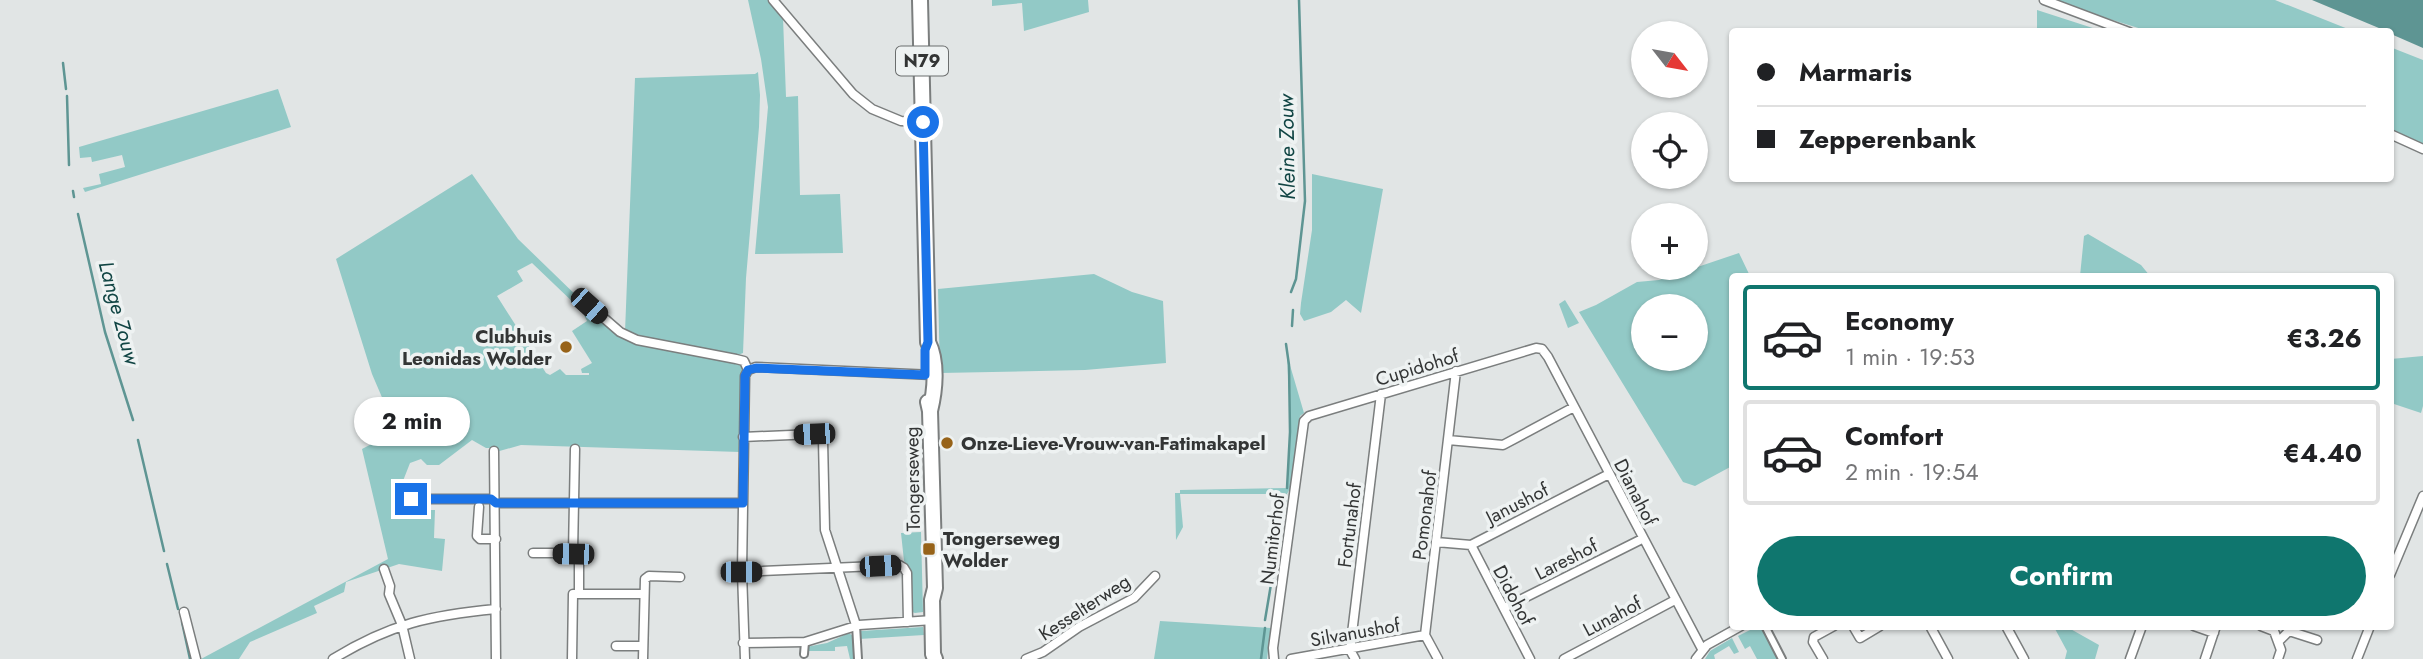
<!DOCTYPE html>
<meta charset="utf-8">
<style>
body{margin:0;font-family:Jost,sans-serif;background:#f6f6f6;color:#202124;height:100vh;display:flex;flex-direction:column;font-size:26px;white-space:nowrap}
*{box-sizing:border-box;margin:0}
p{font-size:23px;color:#757577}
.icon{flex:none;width:38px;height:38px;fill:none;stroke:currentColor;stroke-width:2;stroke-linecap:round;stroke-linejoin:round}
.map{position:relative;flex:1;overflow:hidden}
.sheet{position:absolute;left:1729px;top:273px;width:665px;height:357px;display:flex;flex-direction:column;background:#fff;border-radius:7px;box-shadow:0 2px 5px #0004}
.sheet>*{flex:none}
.top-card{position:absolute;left:1729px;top:28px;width:665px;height:154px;border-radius:7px;box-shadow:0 2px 5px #0004;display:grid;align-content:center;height:154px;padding:0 28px;background:#fff}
.needle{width:46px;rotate:121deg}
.buttons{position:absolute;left:1631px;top:21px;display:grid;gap:14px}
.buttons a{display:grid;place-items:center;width:77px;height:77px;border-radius:50%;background:#fff;box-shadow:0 2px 5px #0004;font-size:35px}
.end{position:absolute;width:32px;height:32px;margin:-16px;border:9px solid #1a73e8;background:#fff;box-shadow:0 0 0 4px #fff}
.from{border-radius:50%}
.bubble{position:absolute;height:49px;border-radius:24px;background:#fff;box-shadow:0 2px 5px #0004;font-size:23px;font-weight:700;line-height:49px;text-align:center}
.car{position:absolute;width:21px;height:42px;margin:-21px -10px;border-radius:9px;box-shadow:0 0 5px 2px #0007;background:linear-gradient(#222 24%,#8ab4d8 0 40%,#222 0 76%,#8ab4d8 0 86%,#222 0)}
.top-card b{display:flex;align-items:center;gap:24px;height:66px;font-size:26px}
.top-card b+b{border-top:2px solid #e0e0e0}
.top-card i{width:18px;height:18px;background:#202124}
ul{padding:12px 0 0;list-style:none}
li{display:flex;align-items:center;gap:21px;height:105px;margin:0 14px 10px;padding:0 14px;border:4px solid #e0e0e0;border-radius:7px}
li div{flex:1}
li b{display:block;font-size:26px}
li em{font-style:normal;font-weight:700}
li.on{border-color:#0f766e}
li>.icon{width:63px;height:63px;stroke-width:1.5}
.cta{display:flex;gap:14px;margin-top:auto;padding:14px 28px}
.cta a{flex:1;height:80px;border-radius:42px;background:#0f766e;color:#fff;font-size:28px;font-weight:700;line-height:80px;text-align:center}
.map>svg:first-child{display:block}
.green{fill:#92c9c6;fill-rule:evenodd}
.water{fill:#5e9593}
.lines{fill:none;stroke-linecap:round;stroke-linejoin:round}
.stream{stroke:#5e9593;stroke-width:2.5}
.pedestrian-casing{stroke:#7b7e7e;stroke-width:10}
.minor-casing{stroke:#7b7e7e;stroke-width:11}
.primary-casing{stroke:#7b7e7e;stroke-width:18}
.pedestrian{stroke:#fff;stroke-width:6}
.minor{stroke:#fff;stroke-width:8}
.primary{stroke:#fff;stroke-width:14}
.route{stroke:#1a73e8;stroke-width:9}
.poi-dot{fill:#976319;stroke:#eef2f2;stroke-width:2.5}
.labels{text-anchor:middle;stroke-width:7;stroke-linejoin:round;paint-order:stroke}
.shield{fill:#eef2f2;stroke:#6b6e6e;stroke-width:2}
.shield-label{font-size:18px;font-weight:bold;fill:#333535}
.poi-label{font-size:19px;font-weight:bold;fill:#333535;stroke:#eef2f2;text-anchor:start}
.street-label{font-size:19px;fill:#333535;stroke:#eef2f2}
.water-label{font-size:21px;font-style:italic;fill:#114544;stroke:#eef2f2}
</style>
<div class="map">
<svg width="2423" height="659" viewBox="0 0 2423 659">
<rect width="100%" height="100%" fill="#e1e5e5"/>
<path class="green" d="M748 0H768L783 18 786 97 798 96 800 195 840 194 843 253 755 254 768 107 761 59Z
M992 0H1088L1089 12 1024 31 1022 3 992 6Z
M2048 0H2275L2353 31H2148Z
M2037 10 2102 31H2037Z
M2390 47 2423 60V146L2391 130Z
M758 72 760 95 759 127 746 278 743 353 738 355 642 339 625 332 635 78 755 74Z
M278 89 291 127 85 192 83 188 101 184 99 174 125 167 122 155 92 162 91 157 80 158 79 147Z
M472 174 518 239 583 302 577 306 532 263 517 271 523 281 497 296 546 373 550 375 560 369 566 375H589V373H582L581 369 592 363 572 331 587 321 584 315 592 313 636 343 650 347 738 363 742 366 740 452 521 445 496 452 495 448H486L472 440 439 465H427L421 459 410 463 401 486 410 503H419L420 510H435L434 538 445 539 442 571 399 564 346 582 344 592 314 606 317 613 250 642 239 659H201L388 559 362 449 383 438 375 402 383 411 387 409 372 374 336 259Z
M1312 174 1383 189 1361 313 1346 300 1331 312 1304 321 1300 314 1301 303 1312 230Z
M2088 234 2141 265 2150 276H2080L2084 236Z
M1739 253 1750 276H1732V466L1695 486 1683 482 1579 312 1596 305 1637 282 1659 280ZM1643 306H1696V359H1643Z
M1094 274 1132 292 1163 301 1166 363 1085 370 940 373 938 289Z
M1565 300 1579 323 1568 328 1559 304Z
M1287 355 1304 413 1300 416 1291 487 1287 494H1180L1183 527 1176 540 1175 493H1180V490L1288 488 1290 417Z
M2423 356V406L2421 413 2391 403V359Z
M921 532 923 612 915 613 912 612 911 570 904 561 901 533Z
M1160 621 1271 628 1267 659H1154Z
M923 627 924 635 859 639 861 631Z
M1756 627H1763L1780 659H1757L1750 646 1745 649 1738 636Z
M2054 627H2067L2099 645 2095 659H2065L2067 651Z
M849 633 853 636 855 659H850L847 646 835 647V651H806V647L827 643Z
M1732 638 1739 652 1734 654 1729 646 1714 655 1715 659H1705L1710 651Z"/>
<path class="water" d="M2312 0H2423V48L2391 34 2390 32 2386 31Z"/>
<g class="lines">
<path class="stream" d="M63 63 66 89
M67 96 69 165
M73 191 74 197
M78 214 105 332 133 420
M1291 292 1296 279 1305 201 1299 0
M1292 326 1293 310
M1286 344 1289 365 1290 432 1287 488
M138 440 164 551
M167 564 178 609
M1265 620 1286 495
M182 622 190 659
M1261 659 1265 628"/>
<g class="pedestrian-casing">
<path id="pedestrian" d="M856 625 858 659
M1765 626 1782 659
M804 654 805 642"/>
</g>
<g class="minor-casing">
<path id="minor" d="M773 0 853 94 872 109 901 121 923 122
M2044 0 2129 32
M2390 134 2423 149
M582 299 620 332 637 340 736 359 744 361 748 370
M748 370 756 367 933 375
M743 437 814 434 823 440 825 530 856 625
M1448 440 1503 445 1574 407
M494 451 496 659
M411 499H491L496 503H743
M479 507 477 536 480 539H496
M1436 542 1471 545 1609 474
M1471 545 1530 659
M533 553H573
M384 569 390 586 389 594 402 625 410 659
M742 572 899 565 904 568 907 573 908 622
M2390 575 2423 496
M579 594H644
M1504 608 1642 539
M184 612 196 659
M1853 626 1860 638 1880 626
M1930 626 1948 659
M2006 626 2024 659
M2194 626 2214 633
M2261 626 2274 631 2281 650 2278 659
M2279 641 2289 631 2317 640
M743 643 805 642 859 625 933 620
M616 646H643
M333 659C390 624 431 615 496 609
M572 659 573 594H579V558L573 553 575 449
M643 659 645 579 649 576 680 577
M745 659 742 572 745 376 748 370
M1026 659 1043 652 1079 627 1134 598 1155 576
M1274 659 1273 648 1304 421 1309 416 1536 348 1542 349 1548 357 1702 649
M1291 659 1425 635
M1355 659 1350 650 1381 394
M1438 659 1425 635 1456 371
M1564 659 1675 600
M1696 659 1707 645 1741 626
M1823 659 1813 642 1814 637 1834 626
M2130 659 2142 626
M2205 659 2216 626
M2357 659 2370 626"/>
</g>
<g class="primary-casing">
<path id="primary" d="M920 0 928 342C938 362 935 391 930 411
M928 402 930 411 935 588 932 600 933 654 935 659"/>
</g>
<use href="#pedestrian" class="pedestrian"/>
<use href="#minor" class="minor"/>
<use href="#primary" class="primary"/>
</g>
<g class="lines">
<path class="route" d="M411 499H491L496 503H743L745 376 748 370 756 368 925 375V350L928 342 923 122"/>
</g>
<g class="poi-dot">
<circle cx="566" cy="347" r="7"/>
<circle cx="947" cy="443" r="7"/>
<rect x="922" y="542" width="14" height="14" rx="3.5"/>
</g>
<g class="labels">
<rect class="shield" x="896" y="46.5" width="52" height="29" rx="5"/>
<g class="shield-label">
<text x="922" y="67">N79</text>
</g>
<g class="poi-label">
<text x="552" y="343" text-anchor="end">Clubhuis<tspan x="552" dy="22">Leonidas Wolder</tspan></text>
<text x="961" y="450">Onze-Lieve-Vrouw-van-Fatimakapel</text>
<text x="943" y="545">Tongerseweg<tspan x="943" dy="22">Wolder</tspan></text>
</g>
<g class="street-label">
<text transform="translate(1417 367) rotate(-17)" y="7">Cupidohof</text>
<text transform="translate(912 479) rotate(-91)" y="7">Tongerseweg</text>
<text transform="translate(1636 492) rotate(63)" y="7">Dianahof</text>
<text transform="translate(1517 503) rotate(-27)" y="7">Janushof</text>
<text transform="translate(1424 515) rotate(-83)" y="7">Pomonahof</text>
<text transform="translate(1349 525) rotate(-83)" y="7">Fortunahof</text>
<text transform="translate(1272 539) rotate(-83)" y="7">Numitorhof</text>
<text transform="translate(1566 559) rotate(-27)" y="7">Lareshof</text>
<text transform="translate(1514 595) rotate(62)" y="7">Didohof</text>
<text transform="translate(1084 607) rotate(-33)" y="7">Kesselterweg</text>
<text transform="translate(1612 616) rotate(-28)" y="7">Lunahof</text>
<text transform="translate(1355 632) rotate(-10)" y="7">Silvanushof</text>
</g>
<g class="water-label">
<text transform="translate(1287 147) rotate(-91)" y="7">Kleine Zouw</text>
<text transform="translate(119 313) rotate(75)" y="7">Lange Zouw</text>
</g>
</g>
</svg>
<div class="buttons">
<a><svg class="needle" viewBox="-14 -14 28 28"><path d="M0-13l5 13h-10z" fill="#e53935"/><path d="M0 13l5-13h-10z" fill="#757577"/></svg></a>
<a><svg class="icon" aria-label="locate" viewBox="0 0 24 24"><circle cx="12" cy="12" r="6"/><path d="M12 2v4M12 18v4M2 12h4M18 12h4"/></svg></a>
<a>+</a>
<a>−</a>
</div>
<i class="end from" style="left:923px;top:122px"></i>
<i class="end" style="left:411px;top:499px"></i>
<div class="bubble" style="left:354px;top:397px;width:116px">2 min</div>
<i class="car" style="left:589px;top:306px;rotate:132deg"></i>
<i class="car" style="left:814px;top:434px;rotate:268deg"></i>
<i class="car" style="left:573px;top:554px;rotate:271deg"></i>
<i class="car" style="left:880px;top:566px;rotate:87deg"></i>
<i class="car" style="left:741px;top:572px;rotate:90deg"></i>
<div class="top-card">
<b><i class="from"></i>Marmaris</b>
<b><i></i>Zepperenbank</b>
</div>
<section class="sheet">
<ul>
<li class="on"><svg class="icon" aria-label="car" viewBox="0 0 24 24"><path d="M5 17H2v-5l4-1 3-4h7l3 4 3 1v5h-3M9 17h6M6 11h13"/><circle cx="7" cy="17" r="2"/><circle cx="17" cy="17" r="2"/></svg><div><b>Economy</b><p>1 min · 19:53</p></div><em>€3.26</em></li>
<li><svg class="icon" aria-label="car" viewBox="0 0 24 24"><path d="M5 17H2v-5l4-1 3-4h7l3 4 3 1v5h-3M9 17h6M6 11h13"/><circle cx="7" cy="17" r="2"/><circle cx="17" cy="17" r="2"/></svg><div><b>Comfort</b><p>2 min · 19:54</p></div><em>€4.40</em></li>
</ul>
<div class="cta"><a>Confirm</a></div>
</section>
</div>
